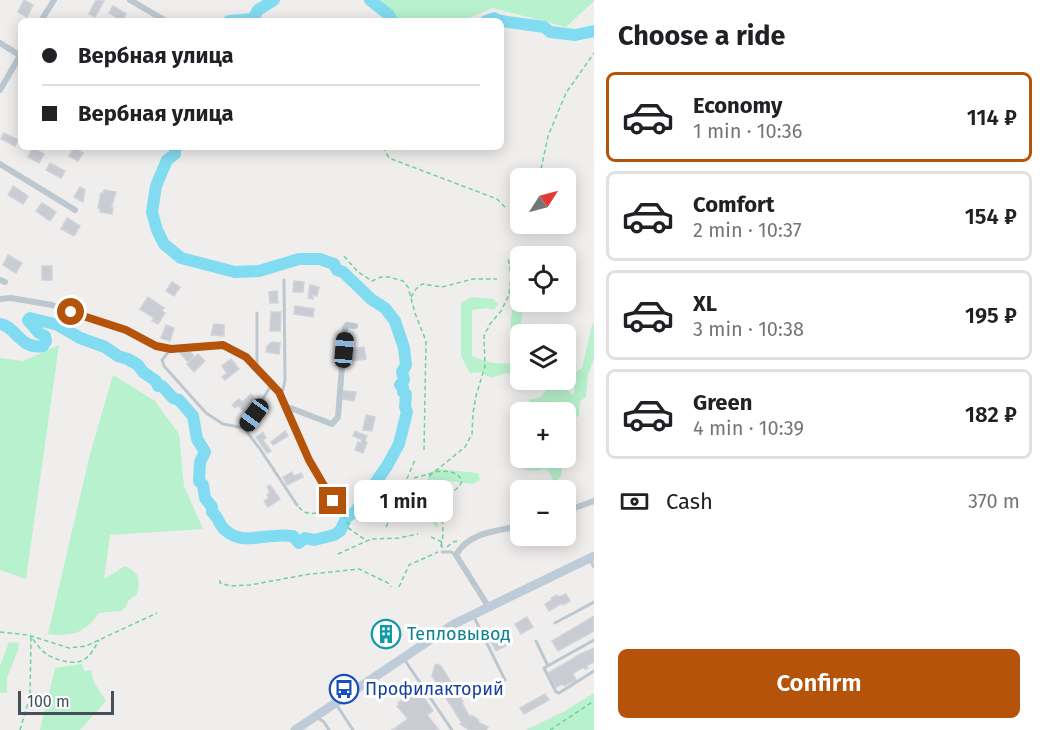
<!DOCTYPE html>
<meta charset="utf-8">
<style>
body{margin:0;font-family:"Fira Sans",sans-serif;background:#f6f6f6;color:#202124;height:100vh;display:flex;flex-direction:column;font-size:22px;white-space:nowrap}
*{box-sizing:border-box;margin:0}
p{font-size:20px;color:#757577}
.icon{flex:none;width:33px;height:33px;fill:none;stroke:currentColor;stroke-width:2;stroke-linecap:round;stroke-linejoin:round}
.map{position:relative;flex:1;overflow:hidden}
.sheet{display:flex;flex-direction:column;background:#fff;width:450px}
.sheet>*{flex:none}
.banner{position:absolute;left:18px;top:18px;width:486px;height:132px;border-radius:9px;box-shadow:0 3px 15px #0003;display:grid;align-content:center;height:132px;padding:0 24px;background:#fff}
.needle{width:39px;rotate:54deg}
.fabs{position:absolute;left:510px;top:168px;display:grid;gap:12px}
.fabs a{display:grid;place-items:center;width:66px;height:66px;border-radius:9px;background:#fff;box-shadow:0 3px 15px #0003;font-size:30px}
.scale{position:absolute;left:18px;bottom:15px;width:96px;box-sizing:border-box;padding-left:6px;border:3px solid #44515b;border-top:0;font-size:16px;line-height:21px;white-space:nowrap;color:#44515b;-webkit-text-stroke:4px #fff;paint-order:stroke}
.end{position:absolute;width:27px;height:27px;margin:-14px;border:8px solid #b45309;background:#fff;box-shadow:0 0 0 3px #fff}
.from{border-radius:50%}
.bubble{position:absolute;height:42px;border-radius:9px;background:#fff;box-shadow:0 3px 15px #0003;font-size:20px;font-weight:600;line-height:42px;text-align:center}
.car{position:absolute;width:18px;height:36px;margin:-18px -9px;border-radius:8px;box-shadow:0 0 4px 2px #0007;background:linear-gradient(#222 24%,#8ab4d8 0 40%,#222 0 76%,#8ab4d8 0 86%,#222 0)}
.banner b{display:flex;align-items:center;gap:21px;height:57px;font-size:22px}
.banner b+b{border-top:2px solid #e0e0e0}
.banner i{width:15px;height:15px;background:#202124}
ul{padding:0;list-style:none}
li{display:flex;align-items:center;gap:18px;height:90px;margin:0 12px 9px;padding:0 12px;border:3px solid #e0e0e0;border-radius:9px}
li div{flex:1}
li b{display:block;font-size:22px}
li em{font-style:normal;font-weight:600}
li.active{border-color:#b45309}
li>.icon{width:54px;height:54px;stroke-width:1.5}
h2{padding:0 24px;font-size:27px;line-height:72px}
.pay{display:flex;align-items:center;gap:15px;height:66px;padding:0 24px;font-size:22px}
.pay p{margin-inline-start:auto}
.action{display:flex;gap:12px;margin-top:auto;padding:12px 24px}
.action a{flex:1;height:69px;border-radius:9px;background:#b45309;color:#fff;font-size:24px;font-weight:600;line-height:69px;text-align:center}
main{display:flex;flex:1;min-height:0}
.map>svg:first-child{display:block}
.green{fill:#b8f1cd}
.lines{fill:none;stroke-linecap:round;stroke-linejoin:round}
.river{stroke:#82dcf1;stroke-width:12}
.building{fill:#c9ccd2;stroke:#d0d3d9;stroke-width:1.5}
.path{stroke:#6ed19e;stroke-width:1.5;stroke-dasharray:4.5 3;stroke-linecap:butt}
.lane{stroke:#bcc8d0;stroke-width:3}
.street{stroke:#bcc8d0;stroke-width:6}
.secondary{stroke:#becbd8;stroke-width:9}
.route{stroke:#b45309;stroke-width:8}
.labels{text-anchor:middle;stroke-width:6;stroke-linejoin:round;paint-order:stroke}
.culture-label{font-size:18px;fill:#0d838f;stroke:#fff;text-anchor:start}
.transit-label{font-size:18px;fill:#164399;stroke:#fff;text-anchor:start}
</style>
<main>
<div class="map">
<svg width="594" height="730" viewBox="0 0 594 730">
<rect width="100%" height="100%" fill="#f0eded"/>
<path class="green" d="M381 0H594V1L566 27 492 8 462 21H398Z
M471 297 493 299 498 304 494 310 487 308 472 310V356C486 362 507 368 520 359V374L517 375 505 373 491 378 481 372 470 373 461 356V303Z
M515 300 521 303C523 318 521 329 516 343L510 344 511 316Z
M594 323V358L588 375 586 397 580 401 579 415 572 421 566 451V405H560L557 412H526L530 399 539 398 547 390 543 385 537 383 538 380H566V366H568L569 375 563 386 573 395 575 389 572 383 576 372 582 368 592 325Z
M59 345 26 579 0 570V358L23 361Z
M113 375 155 401 179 434 184 486 203 529 110 535 104 579 125 566C140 573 140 579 137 594L128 601 126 607 121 611 99 613C85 633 72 637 48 634L90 454Z
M520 436V458H550L551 460 553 458H564L561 476 554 483C552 479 551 473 547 470 542 468 543 470 537 471 517 472 513 457 513 440L518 442Z
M438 469 478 473 480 480 473 484 439 480 435 488 438 529C422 513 427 494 429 473Z
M9 642 19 643 18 650 7 678V693H0V666Z
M82 664 84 671 91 670 94 682 106 701 80 730H40L55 668Z
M594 693V730H526L565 711Z"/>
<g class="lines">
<path class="river" d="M370 0 388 14 392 21
M229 21 253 19 258 10 274 0
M486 21 494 18 500 21
M501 21 544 27 550 32 575 35 594 31
M0 324C16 326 20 350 43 346L46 341 45 336 39 333 28 320 30 318 58 325 80 338 105 347 118 356 128 359 138 365 143 372 156 381 158 386H162L173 398 179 400 193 416 197 439 205 452 200 462 199 481 203 485 205 498 212 507V512C218 516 219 525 225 530 241 544 256 536 275 536 281 535 287 536 293 536L299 543 305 538 314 540 334 535 340 531 347 517 355 512 387 466 399 444 407 412 405 407 406 394 403 392V387L400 385 404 380 402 372 406 365 404 348 395 321 385 308 371 299 343 272 337 270 334 264 320 259H299L259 271 235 272 181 258 164 244 157 230 152 212 156 186 167 160 175 154V147"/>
</g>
<path class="building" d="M24 0 33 5 27 17 18 12Z
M96 0 104 1 95 17 89 14Z
M113 6 126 14 122 21 109 13Z
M4 133 18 140 15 146 1 139Z
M33 148 44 154 39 163 28 157Z
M74 148 83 153 78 161 69 156Z
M50 163 65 171 61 178 46 170Z
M13 186 28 196 23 204 8 195Z
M80 187 85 190 83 202 74 197Z
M104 190 116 192 111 208H113L112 214 100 212V208H98L101 193 103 194Z
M42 203 56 212 50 221 36 211Z
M67 218 80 226 74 236 61 229Z
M8 255 22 263 16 273 3 265Z
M42 266H52V280H42Z
M294 281 304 282 303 292H293Z
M172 282 180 287 174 296 166 291Z
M310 285 319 287 317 296 313 295V299L308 298Z
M277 291 278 303H270L269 292Z
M148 297 164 308 162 311 165 313 158 324 152 321 154 318 140 309Z
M295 306 314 309 313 317 294 314Z
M271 312H281L280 331H270Z
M214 324 224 325V336L211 335Z
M166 325 174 328 170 341 161 338Z
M272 342 280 343 279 354 266 352 267 346Z
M186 347 194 356 188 362 180 353Z
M364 347 366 359 352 361 350 349Z
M198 354 205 361 194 372 187 364Z
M231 359 239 369 225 380 222 377 227 373 222 366Z
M343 391 356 392 354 401 342 399Z
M251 394 256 400 244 412 238 405 235 408 232 405 239 399 242 402Z
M366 415 375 417 372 431 363 430Z
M285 431 288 436 273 445 271 442Z
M355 431 367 436 365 441 367 442 363 453 355 450 358 442 361 443 362 440 353 436Z
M263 432 266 438 263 440 271 451 267 453 256 437Z
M292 472 294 476 301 473 303 477 287 485 283 477Z
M270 485 280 499 268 507 264 501 269 498 267 495 270 492 267 487Z
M566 594 570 601 563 605 562 603 549 611 545 604 552 600 551 598 557 595 558 597Z
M594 616V631L558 651 552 641Z
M527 617 533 627 521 634 515 624Z
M501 629 509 644 496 651 488 636Z
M594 648V662L586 666 588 668 585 669 584 667 573 673 576 680 564 686 563 684 556 687 548 673 576 657V656Z
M438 664 441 666 463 702 462 703 470 717 471 715 479 720 478 722 488 727 486 730H469L460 724 462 723 432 676 435 665Z
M417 687 433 711 427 715 439 730H392L408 719 397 706 399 705 398 703Z
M545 694 549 700 524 714 520 708Z"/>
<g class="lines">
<path class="path" d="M383 147 389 158 497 199 505 207
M541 169 548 136 566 93 594 53
M344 256 358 272 372 281 381 277H389L403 281 408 287 415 313 426 341 424 450
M411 297 416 289 422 284 442 287 473 279H497
M436 472C445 470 458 471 462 481 458 491 447 493 444 504 440 518 446 534 440 548
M414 478 433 473 465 447 472 434 473 413 476 396 485 366 484 336 490 324 501 311 509 295 511 276 508 257
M299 507C307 518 318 512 330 510
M331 509 335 514 341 513 348 523 347 527 364 539
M421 513 425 486 431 474
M386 527 415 460
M431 537 442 542V548
M447 547 453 542 458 541
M338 554 371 539 399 538 418 534
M220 580V583L230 586 250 585 310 574 359 569 388 583 391 587
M399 587 409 565 438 552
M0 632 28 635 69 648 86 646 157 613
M20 730 30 696 31 637C36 643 41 651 48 655 56 660 76 666 85 659 91 655 95 647 99 640
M550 730 594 701"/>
<path class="lane" d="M257 313V368
M170 350 162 360 164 366 206 413 223 424 244 428 260 449 297 505
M279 392 283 390 285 380 284 280
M244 428 271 386
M442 552H451L456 555
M590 560 594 567
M474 617 505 680
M555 623 594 602
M594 640 544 668 556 692 559 693 594 671
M536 641 548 666
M404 659 452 730
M336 704 353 730
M318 718 324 722 329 730"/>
<path class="street" d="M130 0 166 21
M41 21 54 0
M0 43 21 56
M0 90 21 54
M0 164 75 210
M0 280 5 282
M0 299 11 298 52 305 126 330 156 346 172 349 223 345 246 357 279 392 309 460 333 501
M285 406 332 424 338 417 345 328 347 325 355 326
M566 511 594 501
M488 606 456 555C469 532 497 531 520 526"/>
<path class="secondary" d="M295 730 454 624 594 556"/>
</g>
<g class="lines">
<path class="route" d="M71 312 126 330 156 346 171 349 223 345 246 357 279 392 309 460 333 501"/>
</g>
<defs>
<g id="building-ring" transform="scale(1.5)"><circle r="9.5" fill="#fff" stroke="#0f9aa8" stroke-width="1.5"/><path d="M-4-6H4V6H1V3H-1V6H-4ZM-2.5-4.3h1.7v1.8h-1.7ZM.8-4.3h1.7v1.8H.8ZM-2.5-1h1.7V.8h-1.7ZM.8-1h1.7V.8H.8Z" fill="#0f9aa8"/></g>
<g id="bus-ring" transform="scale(1.5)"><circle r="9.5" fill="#fff" stroke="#1a4fb4" stroke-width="1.5"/><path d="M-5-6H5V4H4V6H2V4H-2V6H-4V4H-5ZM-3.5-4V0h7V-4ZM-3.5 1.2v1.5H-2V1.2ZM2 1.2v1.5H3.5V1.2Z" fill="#1a4fb4"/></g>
</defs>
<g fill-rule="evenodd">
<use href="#building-ring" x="386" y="634"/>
<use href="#bus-ring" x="344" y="689"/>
</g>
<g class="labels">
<g class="culture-label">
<text x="407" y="640">Тепловывод</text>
</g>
<g class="transit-label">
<text x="365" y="695">Профилакторий</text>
</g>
</g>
</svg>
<div class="fabs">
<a><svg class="needle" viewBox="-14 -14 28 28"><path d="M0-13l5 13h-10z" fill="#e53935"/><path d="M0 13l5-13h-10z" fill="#757577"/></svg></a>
<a><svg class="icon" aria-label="locate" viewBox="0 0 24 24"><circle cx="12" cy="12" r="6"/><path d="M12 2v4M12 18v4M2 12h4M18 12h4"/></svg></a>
<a><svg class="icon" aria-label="layers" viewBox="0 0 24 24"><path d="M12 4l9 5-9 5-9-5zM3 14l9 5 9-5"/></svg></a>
<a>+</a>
<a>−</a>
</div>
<div class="scale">100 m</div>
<i class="end from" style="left:71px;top:312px"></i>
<i class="end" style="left:333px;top:501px"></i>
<div class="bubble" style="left:354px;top:480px;width:99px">1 min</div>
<i class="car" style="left:344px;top:350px;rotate:5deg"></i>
<i class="car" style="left:254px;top:415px;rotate:216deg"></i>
<div class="banner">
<b><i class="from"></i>Вербная улица</b>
<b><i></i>Вербная улица</b>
</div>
</div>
<section class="sheet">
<h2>Choose a ride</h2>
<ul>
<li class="active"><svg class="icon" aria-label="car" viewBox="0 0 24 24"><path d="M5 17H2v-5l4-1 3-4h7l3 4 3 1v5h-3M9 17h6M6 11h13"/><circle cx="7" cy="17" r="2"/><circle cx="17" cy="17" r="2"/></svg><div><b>Economy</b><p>1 min · 10:36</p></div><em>114 ₽</em></li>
<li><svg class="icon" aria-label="car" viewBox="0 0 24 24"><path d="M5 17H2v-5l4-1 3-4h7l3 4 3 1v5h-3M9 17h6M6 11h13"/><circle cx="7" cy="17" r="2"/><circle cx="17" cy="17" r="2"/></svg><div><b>Comfort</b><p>2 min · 10:37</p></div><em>154 ₽</em></li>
<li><svg class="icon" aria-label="car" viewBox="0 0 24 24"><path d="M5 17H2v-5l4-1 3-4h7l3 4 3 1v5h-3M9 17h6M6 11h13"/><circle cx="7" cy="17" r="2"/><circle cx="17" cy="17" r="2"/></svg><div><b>XL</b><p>3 min · 10:38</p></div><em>195 ₽</em></li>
<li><svg class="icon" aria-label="car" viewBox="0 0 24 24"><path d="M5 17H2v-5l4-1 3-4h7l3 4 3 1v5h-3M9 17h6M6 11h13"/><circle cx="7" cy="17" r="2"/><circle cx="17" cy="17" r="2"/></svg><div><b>Green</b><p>4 min · 10:39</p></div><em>182 ₽</em></li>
</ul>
<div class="pay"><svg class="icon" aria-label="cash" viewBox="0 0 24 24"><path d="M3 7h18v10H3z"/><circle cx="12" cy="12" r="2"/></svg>Cash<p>370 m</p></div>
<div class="action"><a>Confirm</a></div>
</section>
</main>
